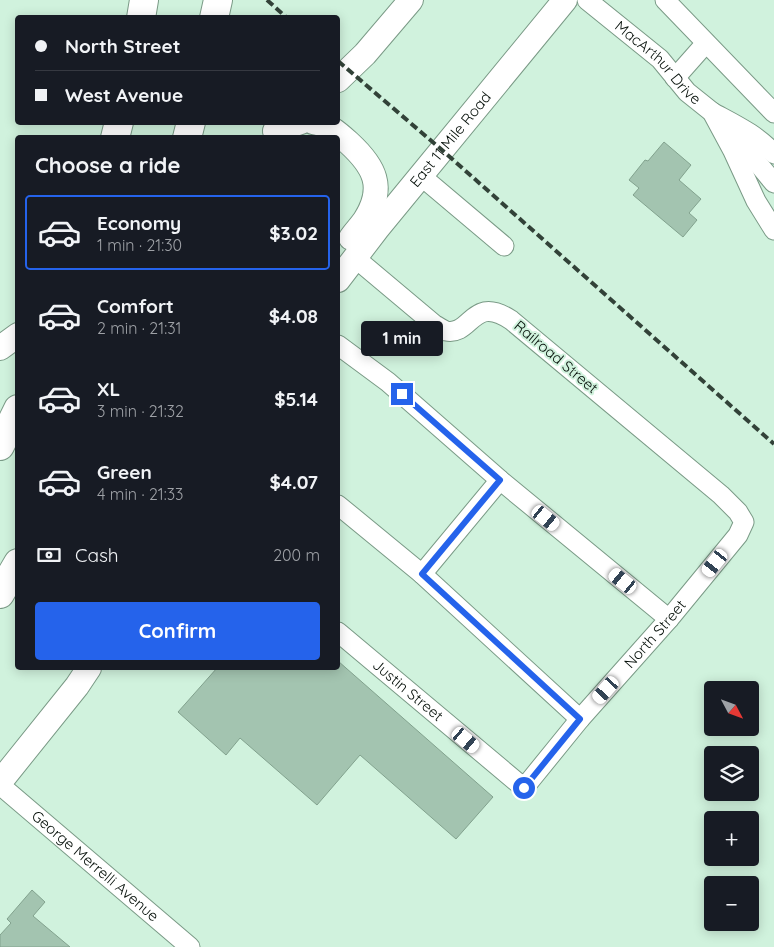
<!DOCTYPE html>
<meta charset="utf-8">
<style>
body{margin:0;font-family:Quicksand,sans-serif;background:#20242c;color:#f1f3f6;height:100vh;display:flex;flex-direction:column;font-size:19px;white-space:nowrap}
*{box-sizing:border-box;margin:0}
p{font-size:16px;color:#9ea1a6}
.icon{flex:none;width:28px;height:28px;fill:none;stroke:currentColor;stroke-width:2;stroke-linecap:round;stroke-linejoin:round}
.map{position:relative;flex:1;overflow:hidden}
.drawer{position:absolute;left:15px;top:135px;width:325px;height:535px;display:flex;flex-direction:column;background:#171b24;border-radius:5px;box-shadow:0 2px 12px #0003}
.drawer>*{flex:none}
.banner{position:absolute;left:15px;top:15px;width:325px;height:110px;border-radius:5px;box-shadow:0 2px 12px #0003;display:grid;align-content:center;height:110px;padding:0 20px;background:#171b24}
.needle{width:32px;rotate:131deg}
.controls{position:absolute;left:704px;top:681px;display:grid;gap:10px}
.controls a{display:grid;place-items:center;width:55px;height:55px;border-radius:5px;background:#171b24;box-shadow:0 2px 12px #0003;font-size:25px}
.end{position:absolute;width:22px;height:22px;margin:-11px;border:6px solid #2563eb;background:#fff;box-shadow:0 0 0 2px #fff}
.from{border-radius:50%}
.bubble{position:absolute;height:35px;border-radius:5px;background:#171b24;box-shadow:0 2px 12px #0003;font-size:16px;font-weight:700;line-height:35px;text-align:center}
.car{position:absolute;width:15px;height:30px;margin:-15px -8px;border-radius:6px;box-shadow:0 0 4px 1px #0007;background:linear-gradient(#fff 24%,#345 0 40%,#fff 0 76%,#345 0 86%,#fff 0)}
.banner b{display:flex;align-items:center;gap:18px;height:48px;font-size:19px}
.banner b+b{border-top:1px solid #363941}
.banner i{width:12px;height:12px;background:#f1f3f6}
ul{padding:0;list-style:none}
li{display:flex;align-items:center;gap:15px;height:75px;margin:0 10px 8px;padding:0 10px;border:2px solid transparent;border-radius:5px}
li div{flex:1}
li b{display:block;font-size:19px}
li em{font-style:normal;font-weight:700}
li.current{border-color:#2563eb}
li>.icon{width:45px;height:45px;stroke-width:1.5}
h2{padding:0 20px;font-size:22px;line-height:60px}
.pay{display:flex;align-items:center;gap:12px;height:55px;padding:0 20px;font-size:19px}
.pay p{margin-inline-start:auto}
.action{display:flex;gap:10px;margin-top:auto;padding:10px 20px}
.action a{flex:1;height:58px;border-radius:5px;background:#2563eb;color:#fff;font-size:20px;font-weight:700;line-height:58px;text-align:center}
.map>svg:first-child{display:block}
.building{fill:#a3c4b0;stroke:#82a28e}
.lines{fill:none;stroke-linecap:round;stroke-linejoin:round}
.minor-casing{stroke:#7a9a86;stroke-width:21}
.major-casing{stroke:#7a9a86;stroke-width:26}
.highway-casing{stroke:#7a9a86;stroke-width:30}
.minor{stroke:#fff;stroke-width:19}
.major{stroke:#fff;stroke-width:24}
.highway{stroke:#fff;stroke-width:28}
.rail{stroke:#324238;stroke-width:4;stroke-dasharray:8 4;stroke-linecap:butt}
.route{stroke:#2563eb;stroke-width:6}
.labels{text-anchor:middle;stroke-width:4;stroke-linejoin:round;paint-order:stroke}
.street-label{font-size:15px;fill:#040e08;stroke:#d0f2dd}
</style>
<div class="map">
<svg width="774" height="947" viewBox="0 0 774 947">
<rect width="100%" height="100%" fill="#d0f2dd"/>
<path class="building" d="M664 142 691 165 679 180 701 199 689 213 697 220 683 237 633 195 639 188 629 180 645 160 648 161Z
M338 661 493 797 456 839 360 755 317 805 240 738 226 755 178 712 217 668H338Z
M32 890 45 902 33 916 70 947H0V935L11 923 7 919Z"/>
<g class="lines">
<g class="minor-casing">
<g id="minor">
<path id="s1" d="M587 0 660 59 687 92 712 112 733 151 756 201 774 230"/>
<path d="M665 0 774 113"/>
<path d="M675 78 706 43"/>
<path d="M712 112C734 124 758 135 774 154"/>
<path d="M730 138 755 160 774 183"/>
<path d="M421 176 504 246"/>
<path d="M338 345 388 382 500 480 669 619"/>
<path d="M338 505 422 574 580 719"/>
<path d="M422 574 500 480"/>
<path id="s2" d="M338 632 524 788 580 719 669 619 738 535 744 522 738 512 721 495 511 320C472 294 472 336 446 331 443 330 439 327 435 325L354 257"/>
<path id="s3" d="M0 785 190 947"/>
</g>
</g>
<g class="major-casing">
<g id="major">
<path d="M338 80 365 54 411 0"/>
<path d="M313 122C328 124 338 133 349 143 374 166 386 187 365 220 361 226 355 232 351 238"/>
<path d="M275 131 301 122"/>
<path id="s4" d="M338 280 377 229 565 0"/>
<path d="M0 348 18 335"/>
<path d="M0 782 77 686 89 668"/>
</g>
</g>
<g class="highway-casing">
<path id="highway" d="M141 18 144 0
M214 18 218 0
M115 138 119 122
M187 138 191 122
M0 446 18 409
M0 594 18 563"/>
</g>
<use href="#minor" class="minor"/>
<use href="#major" class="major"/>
<use href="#highway" class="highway"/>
<path class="rail" d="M267 0 287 18
M338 61 442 150 774 444"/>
</g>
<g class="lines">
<path class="route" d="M402 394 500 480 422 574 580 719 524 788"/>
</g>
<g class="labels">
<g class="street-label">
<text dy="5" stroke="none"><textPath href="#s1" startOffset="95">MacArthur Drive</textPath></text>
<text dy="5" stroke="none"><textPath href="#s4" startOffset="180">East 11 Mile Road</textPath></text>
<text transform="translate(556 357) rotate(40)" y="5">Railroad Street</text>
<text dy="5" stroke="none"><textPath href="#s2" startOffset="445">North Street</textPath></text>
<text dy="5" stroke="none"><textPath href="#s2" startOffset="91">Justin Street</textPath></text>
<text dy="5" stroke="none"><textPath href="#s3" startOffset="125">George Merrelli Avenue</textPath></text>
</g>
</g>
</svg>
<div class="controls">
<a><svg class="needle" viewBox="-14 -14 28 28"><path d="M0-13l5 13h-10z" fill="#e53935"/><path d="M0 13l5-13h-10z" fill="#9ea1a6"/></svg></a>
<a><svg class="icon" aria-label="layers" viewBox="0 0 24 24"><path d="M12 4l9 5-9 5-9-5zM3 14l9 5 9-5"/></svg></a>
<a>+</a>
<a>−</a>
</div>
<i class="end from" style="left:524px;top:788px"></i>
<i class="end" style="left:402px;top:394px"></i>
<div class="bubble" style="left:361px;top:321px;width:82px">1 min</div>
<i class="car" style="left:546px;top:518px;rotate:129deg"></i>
<i class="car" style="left:715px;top:563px;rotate:219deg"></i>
<i class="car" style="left:623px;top:581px;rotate:309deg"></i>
<i class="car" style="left:606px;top:690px;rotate:222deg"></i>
<i class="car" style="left:466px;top:740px;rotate:130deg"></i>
<div class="banner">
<b><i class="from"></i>North Street</b>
<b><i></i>West Avenue</b>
</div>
<section class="drawer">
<h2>Choose a ride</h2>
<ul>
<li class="current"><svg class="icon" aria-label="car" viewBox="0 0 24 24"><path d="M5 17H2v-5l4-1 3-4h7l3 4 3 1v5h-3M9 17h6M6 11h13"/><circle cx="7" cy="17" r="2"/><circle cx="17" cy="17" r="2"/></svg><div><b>Economy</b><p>1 min · 21:30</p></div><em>$3.02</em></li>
<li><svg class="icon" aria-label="car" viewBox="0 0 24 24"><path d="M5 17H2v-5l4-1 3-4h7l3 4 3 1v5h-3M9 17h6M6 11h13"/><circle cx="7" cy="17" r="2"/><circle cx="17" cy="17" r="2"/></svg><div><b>Comfort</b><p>2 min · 21:31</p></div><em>$4.08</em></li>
<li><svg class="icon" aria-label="car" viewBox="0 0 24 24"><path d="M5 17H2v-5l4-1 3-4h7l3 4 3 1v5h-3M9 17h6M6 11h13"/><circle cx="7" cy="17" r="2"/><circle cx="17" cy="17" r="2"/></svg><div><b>XL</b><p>3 min · 21:32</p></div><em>$5.14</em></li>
<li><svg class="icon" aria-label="car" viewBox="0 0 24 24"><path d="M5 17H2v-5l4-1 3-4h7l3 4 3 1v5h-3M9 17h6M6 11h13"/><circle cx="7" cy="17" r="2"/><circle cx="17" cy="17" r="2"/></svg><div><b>Green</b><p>4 min · 21:33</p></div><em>$4.07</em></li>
</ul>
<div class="pay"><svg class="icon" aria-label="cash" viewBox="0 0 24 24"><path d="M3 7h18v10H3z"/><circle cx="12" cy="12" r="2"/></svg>Cash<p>200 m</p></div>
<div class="action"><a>Confirm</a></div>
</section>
</div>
